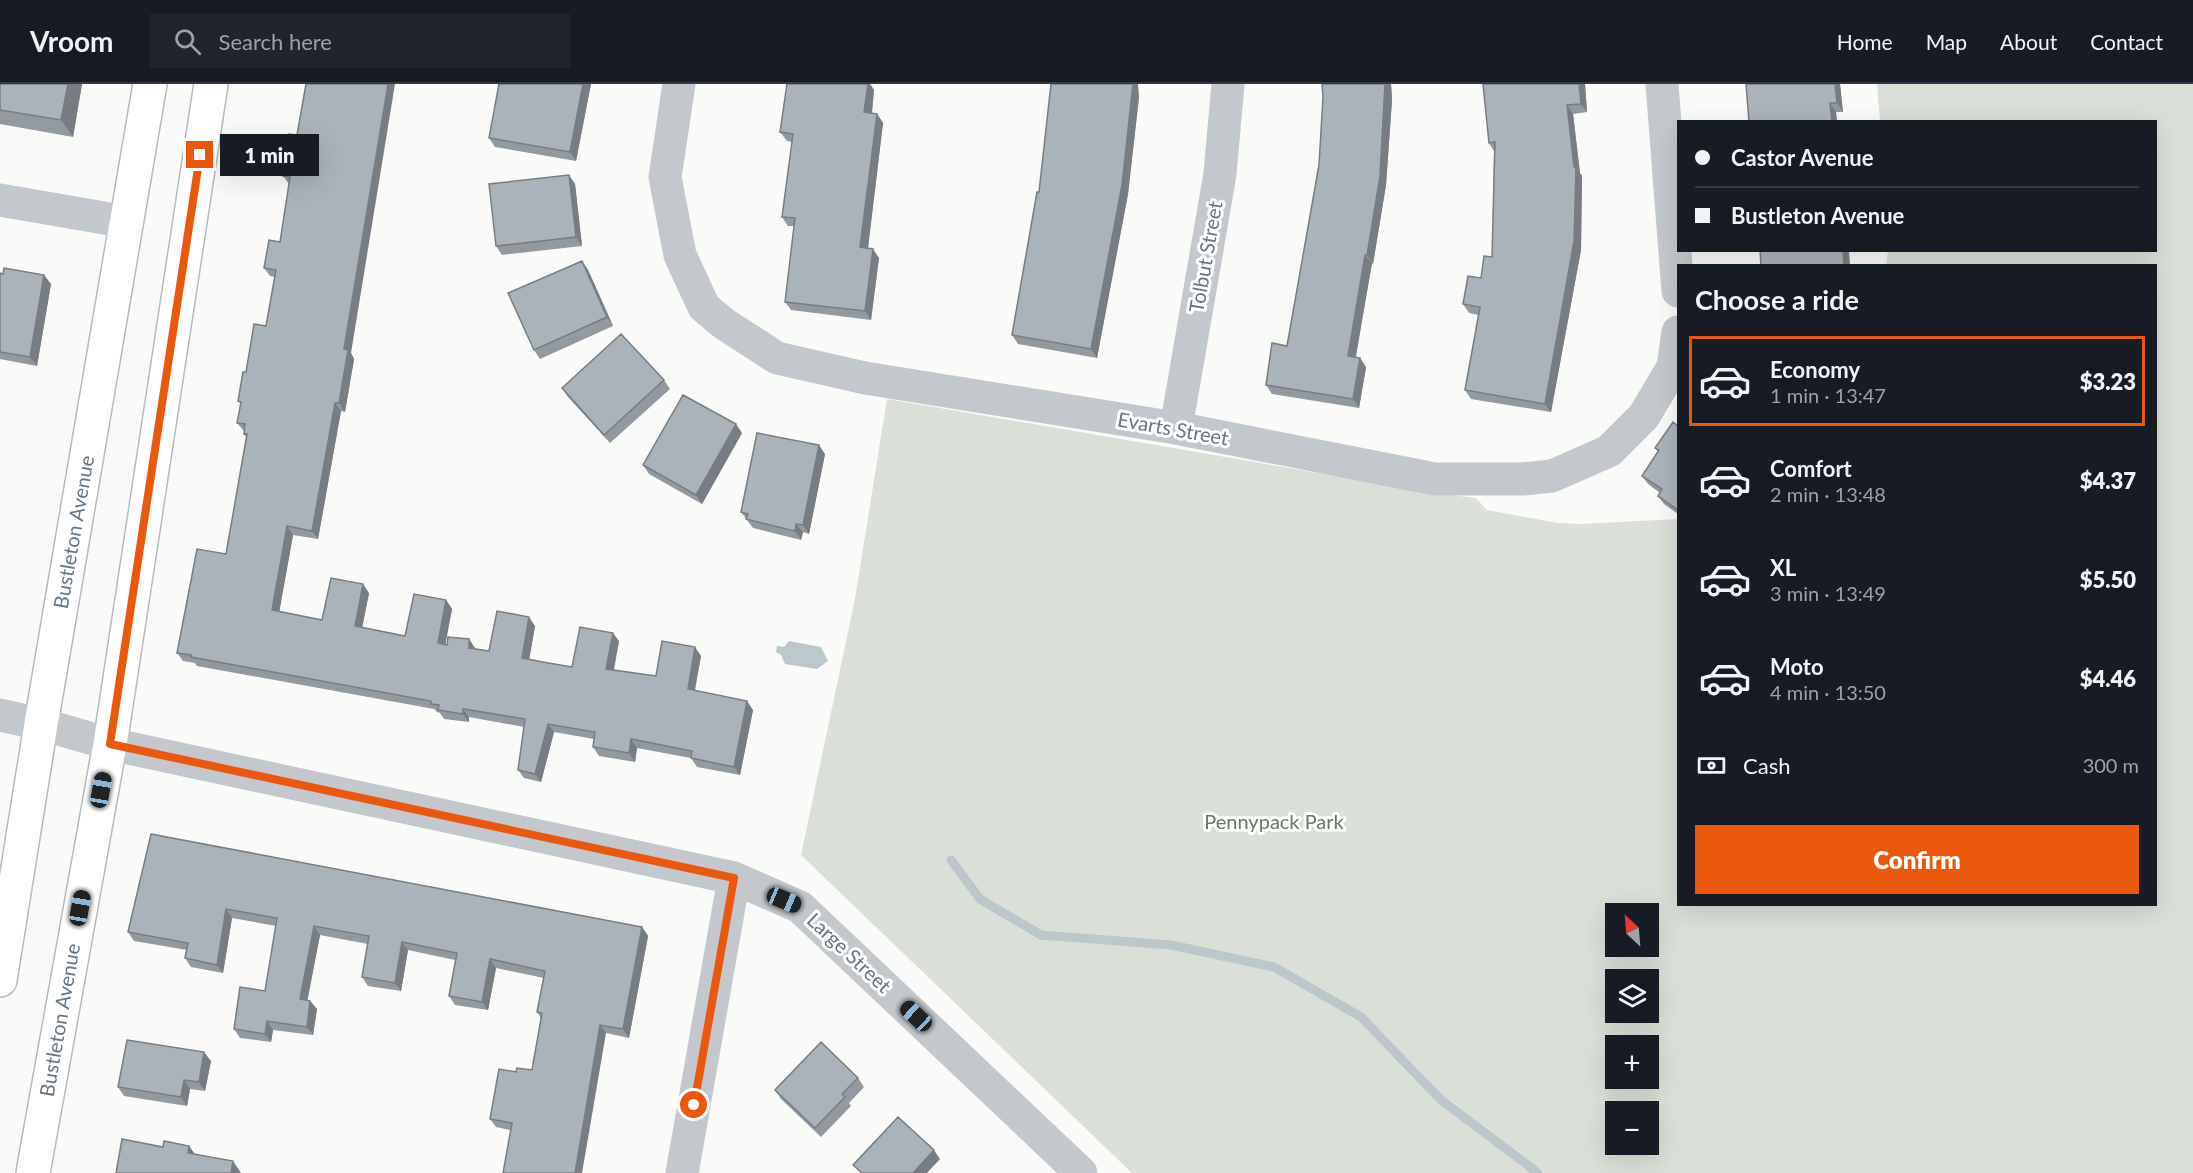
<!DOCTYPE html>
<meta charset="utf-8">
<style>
body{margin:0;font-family:Lato,sans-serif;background:#20242c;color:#f1f3f6;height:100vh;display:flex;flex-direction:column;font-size:22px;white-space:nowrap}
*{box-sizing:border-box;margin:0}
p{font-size:20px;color:#9ea1a6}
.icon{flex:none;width:33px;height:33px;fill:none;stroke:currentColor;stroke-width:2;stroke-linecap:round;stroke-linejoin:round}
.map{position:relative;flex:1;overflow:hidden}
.panel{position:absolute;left:1677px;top:180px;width:480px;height:642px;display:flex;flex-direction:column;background:#171b24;border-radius:0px;box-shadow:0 6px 24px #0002}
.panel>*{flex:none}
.banner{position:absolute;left:1677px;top:36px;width:480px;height:132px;border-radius:0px;box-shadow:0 6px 24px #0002;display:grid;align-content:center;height:132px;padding:0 18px;background:#171b24}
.needle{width:39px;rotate:334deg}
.buttons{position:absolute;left:1605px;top:819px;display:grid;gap:12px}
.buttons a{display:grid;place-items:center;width:54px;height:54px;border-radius:0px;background:#171b24;box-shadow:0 6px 24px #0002;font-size:30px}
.end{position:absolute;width:27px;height:27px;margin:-14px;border:8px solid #ea580c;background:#fff;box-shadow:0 0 0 3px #fff}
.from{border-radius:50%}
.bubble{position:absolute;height:42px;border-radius:0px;background:#171b24;box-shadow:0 6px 24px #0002;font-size:20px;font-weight:800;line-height:42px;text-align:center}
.car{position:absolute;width:18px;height:36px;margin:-18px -9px;border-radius:8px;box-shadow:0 0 4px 2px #0007;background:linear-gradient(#222 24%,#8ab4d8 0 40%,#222 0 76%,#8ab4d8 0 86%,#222 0)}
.banner b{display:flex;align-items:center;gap:21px;height:57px;font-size:22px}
.banner b+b{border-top:2px solid #363941}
.banner i{width:15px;height:15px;background:#f1f3f6}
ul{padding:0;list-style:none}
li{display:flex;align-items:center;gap:18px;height:90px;margin:0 12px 9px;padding:0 6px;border:3px solid transparent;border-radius:0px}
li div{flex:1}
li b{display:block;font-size:22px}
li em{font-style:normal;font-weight:800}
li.selected{border-color:#ea580c}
li>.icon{width:54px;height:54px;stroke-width:1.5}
h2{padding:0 18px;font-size:27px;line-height:72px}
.pay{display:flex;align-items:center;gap:15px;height:66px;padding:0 18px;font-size:22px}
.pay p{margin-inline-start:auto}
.primary-button{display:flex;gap:12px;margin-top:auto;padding:12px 18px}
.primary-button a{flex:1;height:69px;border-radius:0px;background:#ea580c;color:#fff;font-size:24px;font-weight:800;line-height:69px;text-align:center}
header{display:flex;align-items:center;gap:36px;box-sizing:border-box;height:84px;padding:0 30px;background:#171b24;border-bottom:2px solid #363941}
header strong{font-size:28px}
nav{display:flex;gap:33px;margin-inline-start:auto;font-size:21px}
.search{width:420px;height:54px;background:#20242c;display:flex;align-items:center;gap:15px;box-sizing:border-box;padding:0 21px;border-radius:0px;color:#9ea1a6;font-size:22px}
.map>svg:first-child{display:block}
.green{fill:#dadfd7;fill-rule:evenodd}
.water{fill:#bbc7cb}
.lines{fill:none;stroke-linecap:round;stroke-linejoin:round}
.stream{stroke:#bbc7cb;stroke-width:9}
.primary-casing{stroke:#b5babe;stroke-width:36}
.minor{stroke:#c3c8cc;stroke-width:33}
.tertiary{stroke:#c3c8cc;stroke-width:33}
.primary{stroke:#fff;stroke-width:33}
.wall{fill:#929a9f}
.shaded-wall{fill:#777d82}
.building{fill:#aab3b9;stroke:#777d82;stroke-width:1.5}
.route{stroke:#ea580c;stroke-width:8}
.labels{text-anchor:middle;stroke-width:6;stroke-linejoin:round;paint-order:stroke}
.street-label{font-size:20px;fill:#657683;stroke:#fff}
.park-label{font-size:20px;fill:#687a64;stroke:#fff}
</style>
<header>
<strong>Vroom</strong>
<div class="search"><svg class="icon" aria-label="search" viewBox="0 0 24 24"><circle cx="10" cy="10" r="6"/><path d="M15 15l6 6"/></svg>Search here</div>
<nav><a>Home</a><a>Map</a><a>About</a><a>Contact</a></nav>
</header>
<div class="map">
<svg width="2193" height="1089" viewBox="0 0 2193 1089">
<rect width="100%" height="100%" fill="#fafaf8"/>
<path class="green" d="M1877 0H2193V1089H1132L801 771 855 515 887 315 1441 410 1476 414 1487 426 1557 439 1581 440 1678 435V820H2156V182L1886 181 1888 167 2156 166V38L1880 37ZM1616 830H1648V862H1616ZM1616 896H1648V928H1616ZM1616 962H1648V994H1616ZM1616 1028H1648V1060H1616Z"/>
<path class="water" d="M789 557 821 563 828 577 817 585 785 580 781 571 776 568 777 562 784 563Z"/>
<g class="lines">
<path class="stream" d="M951 776 980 815 1041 851 1171 861 1274 883 1361 933 1441 1016 1538 1089"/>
<g class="primary-casing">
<path id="primary" d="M0 896 41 640 150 0
M33 1089 110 660 211 0"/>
</g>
<path class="minor" d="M679 0 665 93 680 171 704 223 723 239 777 274 865 294 1176 344 1435 395H1522L1552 392 1609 367 1644 332 1673 283 1678 248
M1662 0 1678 207
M0 116 127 138
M1176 344 1220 90 1228 0
M110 660 734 794 800 823 1081 1089
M682 1089 734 794"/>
<path class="tertiary" d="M0 631 41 640 110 660"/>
<use href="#primary" class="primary"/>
</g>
<path class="wall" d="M0 0H82L73 53 0 40Z
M591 0 576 77 495 63 489 54Z
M787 0H870L874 6 872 29 877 30 883 39 868 164 879 174 871 236 791 226 785 218 794 142H788L782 133 792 58 787 57 780 48Z
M1322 0H1391L1392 16 1386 101 1373 180 1372 179 1356 273 1360 274 1366 283 1359 324 1272 310 1266 301 1287 262 1319 81 1323 13Z
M1585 0 1587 28 1573 30 1580 89 1582 92 1581 166 1551 328 1471 315 1465 306 1479 231 1469 229 1463 220 1481 194 1492 173 1494 67 1489 59Z
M1746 0H1840L1843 28H1836L1837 38H1749Z
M1139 13 1128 110 1097 274 1018 260 1012 251 1039 108Z
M289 50 351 269 354 275 345 328 341 327 318 455 293 451 279 528 322 536 369 509 362 543 405 552 446 516 452 525 445 560 489 567 535 542 529 575 572 583 619 557 614 586 656 592 701 572 695 607 753 626 740 691 697 683 691 674 637 664 635 678 599 672 593 663 594 655 554 648 541 698 524 694 518 686 524 643 469 633V638L444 635 440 629 437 628 434 625 197 582 195 579 183 577 177 569 226 470 247 354 244 350V347L237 339 241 321 238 317 246 288 266 242 275 193 270 192 264 184 280 158 289 100 283 92Z
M575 100 582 162 502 171 496 162Z
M582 177 588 186 613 242 540 275 534 266Z
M0 189 51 200 37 282 0 275Z
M664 296 670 305 610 359 568 313 562 304Z
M1678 342V430L1664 420 1658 412 1660 409 1648 400 1642 392 1658 368 1655 364Z
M742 349 702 420 649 390 643 381Z
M825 370 809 450 803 448 801 456 753 444 741 428Z
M151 750 642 843 648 852 629 954 606 949 510 1046 496 1043 490 1035 516 988 532 986 541 934 537 928 544 894 496 884 488 926 455 921 449 912 455 876 408 866 401 907 368 902 362 893 368 860 320 851 307 916 310 917 317 925 313 951 273 946 271 958 240 954 234 945 265 907 276 842 232 834 223 889 191 883 185 874 187 866 134 857 128 848Z
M211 977 205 1007 190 1005 187 1022 124 1012 118 1003Z
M858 994 864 1003 849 1019 851 1022 821 1053 781 1015 775 1006Z"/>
<path class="shaded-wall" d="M68 0H82L73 53 61 36Z
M388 0H395L351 269 354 275 345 328 339 319 344 265Z
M583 0H591L576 77 570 68Z
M868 0H870L874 6 871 37 864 28Z
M1133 0H1138L1139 13 1128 110 1097 274 1091 265Z
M1385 0H1391L1392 16 1386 101 1373 180 1367 171Z
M1579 0H1585L1587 28 1581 20Z
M1835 0H1840L1843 28 1837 19Z
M1830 19 1836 28 1837 38H1832Z
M1567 21 1573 30 1580 89 1582 92 1581 166 1551 328 1545 320 1574 83Z
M877 30 883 39 867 172 860 163Z
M569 91 575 100 582 162 576 153Z
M873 165 879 174 871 236 865 227Z
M1843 166H1849L1850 182H1844Z
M1365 171 1372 179 1354 281 1348 272Z
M582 177 588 186 613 242 607 233Z
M44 191 51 200 37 282 30 273Z
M1360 274 1366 283 1359 324 1353 315Z
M335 319 341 327 318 455 312 447Z
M736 340 742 349 702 420 696 411Z
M819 361 825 370 809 450 803 441Z
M796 440 803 448 801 456 795 447Z
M287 442 293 451 278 535 272 526Z
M363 500 369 509 361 550 355 542Z
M446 516 452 525 444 568 438 559Z
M529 533 535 542 528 583 522 574Z
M613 549 619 557 612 593 606 585Z
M469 555 475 564 474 572 469 564Z
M695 563 701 572 693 614 688 605Z
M747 617 753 626 740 691 734 683Z
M463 625 469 633V638L463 630Z
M548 640 554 648 541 698 535 690Z
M631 655 637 664 635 678 629 669Z
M226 825 232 834 223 889 217 881Z
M314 842 320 851 306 924 300 915Z
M642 843 648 852 629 954 623 945Z
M402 858 408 866 401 907 395 899Z
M490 875 496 884 488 926 482 918Z
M310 917 317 925 313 951 307 943Z
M267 937 273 946 271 958 265 950Z
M600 941 606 949 582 1089H575Z
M204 968 211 977 205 1007 199 998Z
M184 996 190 1005 187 1022 181 1013Z
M189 1062 198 1074 188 1069Z
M934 1066 940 1075 927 1089H913Z
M233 1077 241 1089H231Z"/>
<path class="building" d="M0 0H68L61 36 0 26Z
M306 0H388L344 265 348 266 339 319H335L312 447 287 442 272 526 322 536 331 494 363 500 355 542 405 552 414 510 446 516 438 559 447 561 448 553 469 555V564L489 567 497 527 529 533 522 574 548 579 572 583 580 543 613 549 606 585 656 592 662 557 695 563 688 605 747 617 734 683 691 674 692 667 631 655 629 669 593 663 595 648 548 640 535 690 518 686 525 635 463 625V630L438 626 439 621 431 620V617L191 573V571L177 569 197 465 226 470 247 350H244L245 340 237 339 241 318 238 317 243 288H246L254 240 266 242 276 186 264 184 269 156 280 158 290 93 283 92 289 50 297 51Z
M499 0H583L570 68 489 54Z
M787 0H868L864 28 877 30 860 163 873 165 865 227 785 218 795 134 782 133 793 50 780 48Z
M1051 0H1133L1122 101 1091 265 1012 251 1037 108H1039Z
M1322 0H1385L1380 92 1367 171H1365L1348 272 1360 274 1353 315 1266 301 1272 259 1287 262 1319 81 1323 13Z
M1483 0H1579L1581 20 1567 21 1574 83H1576L1574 157 1545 320 1465 306 1480 223 1463 220 1468 192 1481 194 1484 172 1492 173 1495 58 1489 59Z
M1746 0H1835L1837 19H1830L1832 38H1749Z
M569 91 576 153 496 162 489 100Z
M1760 166H1843L1844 182H1761Z
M582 177 607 233 534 266 508 209Z
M4 184 44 191 30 273 0 268V189L3 190Z
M621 250 664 296 604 351 562 304Z
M683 311 736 340 696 411 643 381Z
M1673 338 1678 342V426L1658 412 1662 405 1642 392 1659 366 1655 364Z
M757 349 819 361 803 441 796 440 795 447 746 435 748 430 741 428Z
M151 750 642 843 623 945 600 941 575 1089H503L512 1039 490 1035 499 985 516 988 517 984 532 986 542 929 537 928 545 887 490 875 482 918 449 912 457 869 402 858 395 899 362 893 369 852 314 842 300 915 310 917 307 943 267 937 265 950 234 945 240 903 265 907 277 834 226 825 217 881 185 874 188 859 128 848Z
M127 956 204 968 199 998 184 996 181 1013 118 1003Z
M821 958 858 994 842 1010 845 1013 815 1044 775 1006Z
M898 1033 934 1066 913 1089H862L853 1081Z
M122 1055 163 1063 164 1057 189 1062 188 1069 233 1077 231 1089H116Z"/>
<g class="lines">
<path class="route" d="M200 71 110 660 734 794 694 1021"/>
</g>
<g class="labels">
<g class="street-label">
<text transform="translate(1206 173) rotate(-80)" y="7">Tolbut Street</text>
<text transform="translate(1173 345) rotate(10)" y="7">Evarts Street</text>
<text transform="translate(74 448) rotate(-80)" y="7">Bustleton Avenue</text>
<text transform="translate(849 869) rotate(43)" y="7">Large Street</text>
<text transform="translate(60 936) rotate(-80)" y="7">Bustleton Avenue</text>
</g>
<g class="park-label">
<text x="1274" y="745">Pennypack Park</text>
</g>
</g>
</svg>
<div class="buttons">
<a><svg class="needle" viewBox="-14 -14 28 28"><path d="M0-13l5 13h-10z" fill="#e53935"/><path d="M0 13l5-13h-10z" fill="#9ea1a6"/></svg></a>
<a><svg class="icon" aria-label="layers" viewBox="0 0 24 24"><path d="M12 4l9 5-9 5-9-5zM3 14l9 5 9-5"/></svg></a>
<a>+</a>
<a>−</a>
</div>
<i class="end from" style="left:694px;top:1021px"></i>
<i class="end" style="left:200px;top:71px"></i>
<div class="bubble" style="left:220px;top:50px;width:99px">1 min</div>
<i class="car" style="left:101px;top:706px;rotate:10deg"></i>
<i class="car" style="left:784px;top:816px;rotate:113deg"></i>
<i class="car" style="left:80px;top:824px;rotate:10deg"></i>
<i class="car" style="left:916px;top:932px;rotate:313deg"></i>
<div class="banner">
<b><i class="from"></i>Castor Avenue</b>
<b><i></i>Bustleton Avenue</b>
</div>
<section class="panel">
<h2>Choose a ride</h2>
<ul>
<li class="selected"><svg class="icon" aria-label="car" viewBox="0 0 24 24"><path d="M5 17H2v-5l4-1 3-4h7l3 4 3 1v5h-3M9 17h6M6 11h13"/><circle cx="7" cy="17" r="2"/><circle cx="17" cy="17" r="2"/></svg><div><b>Economy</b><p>1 min · 13:47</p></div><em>$3.23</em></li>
<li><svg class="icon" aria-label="car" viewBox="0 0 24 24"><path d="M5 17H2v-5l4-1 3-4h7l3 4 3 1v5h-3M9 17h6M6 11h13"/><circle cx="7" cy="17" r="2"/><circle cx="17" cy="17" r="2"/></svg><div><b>Comfort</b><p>2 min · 13:48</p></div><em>$4.37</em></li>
<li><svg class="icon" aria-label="car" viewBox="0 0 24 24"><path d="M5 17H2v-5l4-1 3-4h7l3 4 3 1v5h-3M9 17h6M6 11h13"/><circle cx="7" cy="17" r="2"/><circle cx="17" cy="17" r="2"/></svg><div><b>XL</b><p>3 min · 13:49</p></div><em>$5.50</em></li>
<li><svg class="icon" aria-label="car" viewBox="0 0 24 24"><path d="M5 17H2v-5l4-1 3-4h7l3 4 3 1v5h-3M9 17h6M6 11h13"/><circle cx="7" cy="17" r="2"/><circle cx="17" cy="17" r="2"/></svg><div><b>Moto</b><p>4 min · 13:50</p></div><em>$4.46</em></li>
</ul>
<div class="pay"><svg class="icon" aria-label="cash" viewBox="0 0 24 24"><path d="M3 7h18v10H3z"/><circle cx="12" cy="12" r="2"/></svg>Cash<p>300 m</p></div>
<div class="primary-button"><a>Confirm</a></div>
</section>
</div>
